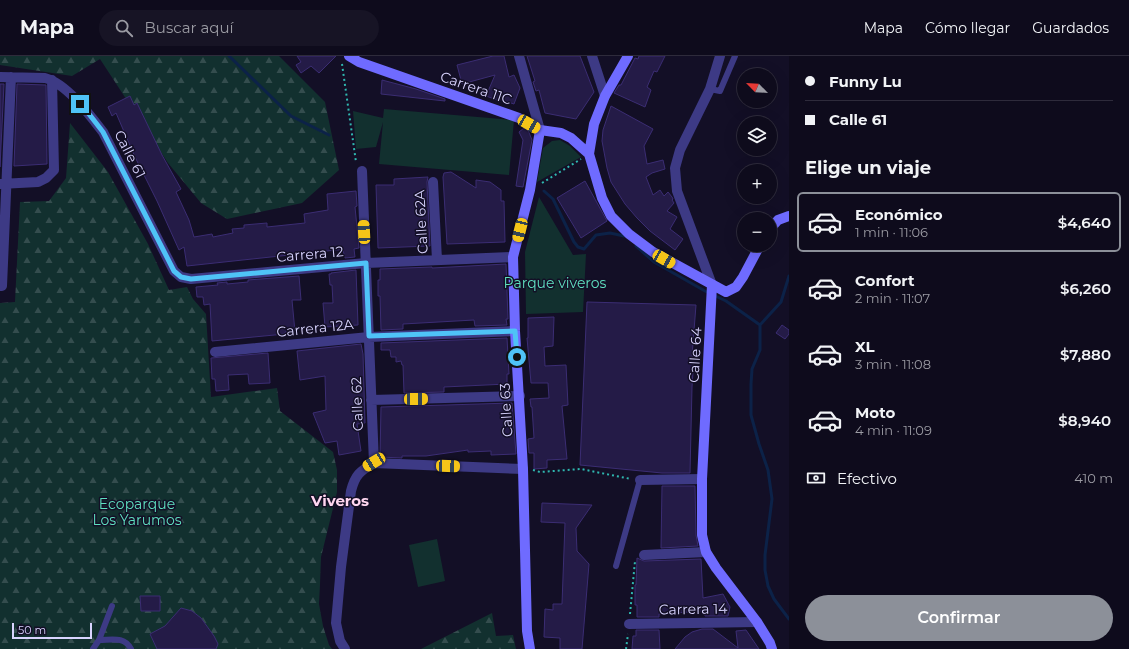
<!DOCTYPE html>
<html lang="es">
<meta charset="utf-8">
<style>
body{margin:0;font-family:Montserrat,sans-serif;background:#171425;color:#f1f3f6;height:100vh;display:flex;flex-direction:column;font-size:15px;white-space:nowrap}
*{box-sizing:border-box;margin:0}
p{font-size:13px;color:#9b9ba3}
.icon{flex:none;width:22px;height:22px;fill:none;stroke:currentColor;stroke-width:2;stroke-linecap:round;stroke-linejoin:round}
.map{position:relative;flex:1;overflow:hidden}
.panel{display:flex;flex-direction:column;background:#0e0b1c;width:340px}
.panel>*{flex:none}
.hud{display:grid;align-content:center;height:88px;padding:0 16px;background:#0e0b1c}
.needle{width:26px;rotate:294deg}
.buttons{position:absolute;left:737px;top:12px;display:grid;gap:8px}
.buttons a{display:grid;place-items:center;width:40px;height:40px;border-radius:50%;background:#0e0b1c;box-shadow:0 4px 16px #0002,0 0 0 1px #2e2b3b;font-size:20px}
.scale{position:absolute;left:12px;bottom:10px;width:80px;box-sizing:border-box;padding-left:4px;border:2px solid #d9d4ff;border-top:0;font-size:11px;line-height:14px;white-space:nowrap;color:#d9d4ff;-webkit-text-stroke:3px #130f26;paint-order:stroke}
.end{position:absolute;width:18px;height:18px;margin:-9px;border:5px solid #4fc3f7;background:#111;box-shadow:0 0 0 2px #111}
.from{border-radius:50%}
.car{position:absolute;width:12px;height:24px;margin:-12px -6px;border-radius:5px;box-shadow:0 0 3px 1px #0007;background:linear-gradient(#f5c518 24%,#345 0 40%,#f5c518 0 76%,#345 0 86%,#f5c518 0)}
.hud b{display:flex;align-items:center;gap:14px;height:38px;font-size:15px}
.hud b+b{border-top:1px solid #2e2b3b}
.hud i{width:10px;height:10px;background:#f1f3f6}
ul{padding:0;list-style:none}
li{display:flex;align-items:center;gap:12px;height:60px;margin:0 8px 6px;padding:0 8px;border:2px solid transparent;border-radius:6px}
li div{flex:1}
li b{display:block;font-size:15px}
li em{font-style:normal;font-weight:600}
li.on{border-color:#8c9099}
li>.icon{width:36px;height:36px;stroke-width:1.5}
h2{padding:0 16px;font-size:18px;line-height:48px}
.pay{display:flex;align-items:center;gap:10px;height:44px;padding:0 16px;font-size:15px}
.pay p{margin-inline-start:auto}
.action{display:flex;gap:8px;margin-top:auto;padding:8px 16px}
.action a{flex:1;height:46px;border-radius:24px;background:#8c9099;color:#fff;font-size:16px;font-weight:600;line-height:46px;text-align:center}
header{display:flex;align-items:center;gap:24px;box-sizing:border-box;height:56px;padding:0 20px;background:#0e0b1c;border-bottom:1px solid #2e2b3b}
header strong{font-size:19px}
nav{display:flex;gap:22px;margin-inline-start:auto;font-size:14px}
.search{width:280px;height:36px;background:#171425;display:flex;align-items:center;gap:10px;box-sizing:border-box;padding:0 14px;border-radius:22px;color:#9b9ba3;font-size:15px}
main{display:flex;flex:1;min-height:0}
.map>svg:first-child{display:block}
.green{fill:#12302f}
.forest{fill:url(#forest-firs)}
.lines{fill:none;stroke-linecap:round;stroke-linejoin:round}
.stream{stroke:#0c2248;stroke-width:3}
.building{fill:#241b47;stroke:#3b2d73}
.path{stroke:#2fb8b0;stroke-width:2;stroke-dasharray:2 3;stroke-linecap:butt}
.lane{stroke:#3d3a85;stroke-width:6}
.street{stroke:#3d3a85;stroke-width:10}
.secondary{stroke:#6f6bff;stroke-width:10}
.route{stroke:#4fc3f7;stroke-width:5}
.labels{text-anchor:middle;stroke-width:3;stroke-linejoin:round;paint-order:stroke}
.street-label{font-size:14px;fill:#d9d4ff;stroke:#130f26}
.park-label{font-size:14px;fill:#5fe0c0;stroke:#130f26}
.neighbourhood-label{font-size:15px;font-weight:bold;fill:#ffd6f0;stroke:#130f26}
</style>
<header>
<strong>Mapa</strong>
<div class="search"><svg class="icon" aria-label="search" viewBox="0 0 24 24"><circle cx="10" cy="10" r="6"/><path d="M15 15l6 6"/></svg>Buscar aquí</div>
<nav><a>Mapa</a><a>Cómo llegar</a><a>Guardados</a></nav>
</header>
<main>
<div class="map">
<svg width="789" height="593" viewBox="0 0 789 593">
<defs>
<pattern id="forest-firs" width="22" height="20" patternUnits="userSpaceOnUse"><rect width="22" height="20" fill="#12302f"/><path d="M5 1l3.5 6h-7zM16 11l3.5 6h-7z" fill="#344d4e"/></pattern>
</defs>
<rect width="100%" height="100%" fill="#130f26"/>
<path class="green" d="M384 53 514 64 509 119 379 108 383 66 376 91 356 93 353 55 383 62Z
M560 84 570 90 581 101 537 126 543 92 552 85Z
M539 141 573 199 586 198 583 256 526 258 525 196Z
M437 483 445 525 418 531 409 489Z"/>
<path class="forest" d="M0 0H279L325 46 339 114 302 147 227 163 201 147 168 107 100 3 72 20 0 9Z
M70 67 108 116 148 188 169 234 187 231 193 243 206 258 211 341 277 332 280 355 333 396 337 414V436L321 501 320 528 319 548 323 570 329 589 332 593H0V247L15 246 20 146 49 145 66 122Z
M492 557 496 580 513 579 516 593H421Z"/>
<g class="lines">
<path class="stream" d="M229 0 291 60 329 79
M544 135 553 143 574 186 578 191 584 193 596 179 610 177 624 180
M636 190 654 206 705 235 726 245 760 269
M789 220 781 246 760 269V294L752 313 751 328V359L759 388 768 414 772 443 765 499V514L768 530 774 543 789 563"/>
</g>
<path class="building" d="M297 0H336L319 17 311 10 301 17 296 9 301 6Z
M493 0H504L509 21 514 19 520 32 514 48 498 43 497 44 486 40 495 19 462 28 457 9Z
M527 0H580L594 36 576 63 545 57 539 34 536 35 533 26 535 25Z
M639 0H665L657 16 654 15 647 31 651 34 645 51 614 37 619 29H621L635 2 638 3Z
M382 24 416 33 445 43V45L381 38Z
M0 28H4L0 111Z
M17 28 46 29 47 108 14 110Z
M130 40 134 49 137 47 162 99 181 133 176 136 189 164 194 181 212 178 213 181 233 177 232 173 244 172V169L267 167V171L305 167 304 158 328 154 327 138 356 135 357 150 355 151 359 192 354 193 355 201 345 202 343 194H336L187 210 184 191 179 194 157 145 135 101 116 57 112 60 108 51Z
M611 50 653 73 644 90 647 108 663 104 665 113 652 117 646 121 653 139 660 134 664 140 668 136 672 141 673 143 672 144 674 147 667 155 677 161 670 173 683 183 675 194 650 175 637 162 625 148 611 126 607 112 602 85 603 74Z
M524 72 528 74 532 84 523 131 516 130 523 84 519 76Z
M451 116 476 132V124L490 126 501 134V145H504L505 186 447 188 443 121 444 117Z
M428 121 427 126 430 190 378 192 376 129H394V123Z
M585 125 607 165 581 182 557 142Z
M506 208 508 263H506L507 269 475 270 474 264 403 268V273L381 274 380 240H378V224H380V213L432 211V212Z
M356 214 358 269 325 271 323 247H333L332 229H330L329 218H331V217Z
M299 220 301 244H292L295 276H285V278L212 285 210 248 204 249 203 241H197L196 231 218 229 217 227 227 226V228L248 226V224Z
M587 246 696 249 692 300H694L692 331 690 417H662L580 409Z
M554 261 553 290 544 291 545 310 566 309 568 349 562 350 567 403 547 404V412L534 413V397H529L528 383 534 382 532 351H531L530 343 549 342 548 327H531L527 282H528V262Z
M782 269 789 274V278L785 283 776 277Z
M507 282 509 318H507V328L444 331V336L404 337 403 309H402L401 305 396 306V301H391L390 294H381V287Z
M361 288 363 298 365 367 357 368 361 395 339 399 337 385 325 387 313 357 326 354 325 320 300 324 297 295Z
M268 297 270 327 249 328 248 318 228 319 229 334 216 335 215 323H212L211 302Z
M512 347 516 398 491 399V395L468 396V394L426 400H402V402L380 401 381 351Z
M662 430H695L696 479 698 490 661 492Z
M542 447 592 449 576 472 577 495 589 508 582 593H560V582L544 581 545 553 553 554V548H562L565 467 541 466Z
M637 502 644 505 701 503 703 542 723 538 730 551 728 560H705L704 555 659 558V561H637V549H635V529H636Z
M140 540H160V555H141Z
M181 552 192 555 201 562 214 580 218 588 216 593H157L150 578 165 570Z
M702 573H713L738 592 736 575 746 574 759 593H675L685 581 692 576Z
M636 574H659L660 593H632L633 580H636Z"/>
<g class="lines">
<path class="path" d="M342 8 356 106
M542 127 581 103
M533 414 540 416 581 413 631 423
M630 558 635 505
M626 593 628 578"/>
<path class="lane" d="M710 33 720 35 735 0
M616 510 640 424
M99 584C112 584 124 580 131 593
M93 593 99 584 112 550"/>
<path class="street" d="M519 0 540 74
M592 0 605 40
M0 21 45 22C66 27 90 59 103 76L174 215 181 221 191 223 366 207 513 201
M362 115 374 407
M433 126 437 204
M0 128 38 126 46 122 54 114 52 24
M712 229 677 135 675 112 680 94 710 33 720 0
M0 230H2L11 21
M215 296 369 281 515 275
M371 344 520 340
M374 407 523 413
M640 424 702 423
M644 499 706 496
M629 568 757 566
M345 593 340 585 336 567 341 511 351 435C355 419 360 415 374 407"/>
<path class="secondary" d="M349 0 359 6 519 62 540 74 561 77 571 82 589 98
M628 0 605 40 594 68 589 98 602 142 611 160 629 178 653 196 726 236 736 231 743 221 760 189
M770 173 778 164 789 160
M712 229 702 423V479L706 496 716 512 757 566 770 587 772 593
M530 593 527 575 523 413 515 275 513 201 530 134 540 74"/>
</g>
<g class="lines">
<path class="route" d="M80 48 89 58 103 76 174 215 181 221 191 223 366 207 369 280 515 275 517 301"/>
</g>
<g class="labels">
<g class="street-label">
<text transform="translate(476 32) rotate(19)" y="5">Carrera 11C</text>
<text transform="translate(130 98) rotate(63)" y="5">Calle 61</text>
<text transform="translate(421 166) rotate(-93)" y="5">Calle 62A</text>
<text transform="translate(310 198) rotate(-5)" y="5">Carrera 12</text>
<text transform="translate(315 272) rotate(-6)" y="5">Carrera 12A</text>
<text transform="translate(695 299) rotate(-87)" y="5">Calle 64</text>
<text transform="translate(357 348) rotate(-92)" y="5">Calle 62</text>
<text transform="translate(506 354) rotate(-93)" y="5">Calle 63</text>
<text transform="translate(693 553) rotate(-1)" y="5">Carrera 14</text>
</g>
<g class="park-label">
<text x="555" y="232">Parque viveros</text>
<text x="137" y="453">Ecoparque<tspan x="137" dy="16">Los Yarumos</tspan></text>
</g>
<g class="neighbourhood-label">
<text x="340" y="450">Viveros</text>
</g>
</g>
</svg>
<div class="buttons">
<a><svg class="needle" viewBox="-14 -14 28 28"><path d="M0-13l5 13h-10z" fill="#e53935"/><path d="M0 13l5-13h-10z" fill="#9b9ba3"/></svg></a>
<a><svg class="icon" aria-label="layers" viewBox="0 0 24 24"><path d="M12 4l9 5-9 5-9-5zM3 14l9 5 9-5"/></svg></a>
<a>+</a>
<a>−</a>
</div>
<div class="scale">50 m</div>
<i class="end from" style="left:517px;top:301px"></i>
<i class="end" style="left:80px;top:48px"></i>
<i class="car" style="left:529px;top:68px;rotate:120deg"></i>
<i class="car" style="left:520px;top:174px;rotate:194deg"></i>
<i class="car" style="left:364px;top:176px;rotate:357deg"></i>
<i class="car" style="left:664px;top:203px;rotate:120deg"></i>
<i class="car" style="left:416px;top:343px;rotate:89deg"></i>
<i class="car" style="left:374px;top:406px;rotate:239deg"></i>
<i class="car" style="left:448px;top:410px;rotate:92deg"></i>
</div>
<section class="panel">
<div class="hud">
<b><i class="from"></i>Funny Lu</b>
<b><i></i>Calle 61</b>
</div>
<h2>Elige un viaje</h2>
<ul>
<li class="on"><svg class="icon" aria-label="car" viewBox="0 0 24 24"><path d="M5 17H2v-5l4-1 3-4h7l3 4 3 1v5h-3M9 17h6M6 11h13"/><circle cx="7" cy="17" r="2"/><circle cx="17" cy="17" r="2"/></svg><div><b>Económico</b><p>1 min · 11:06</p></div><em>$4,640</em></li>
<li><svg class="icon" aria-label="car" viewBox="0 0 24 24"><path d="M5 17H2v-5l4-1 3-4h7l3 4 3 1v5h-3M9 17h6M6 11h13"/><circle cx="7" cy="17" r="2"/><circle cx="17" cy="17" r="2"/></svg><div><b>Confort</b><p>2 min · 11:07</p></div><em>$6,260</em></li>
<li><svg class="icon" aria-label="car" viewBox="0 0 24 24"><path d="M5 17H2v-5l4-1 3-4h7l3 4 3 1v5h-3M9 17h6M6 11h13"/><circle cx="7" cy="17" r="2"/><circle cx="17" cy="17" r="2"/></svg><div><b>XL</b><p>3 min · 11:08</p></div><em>$7,880</em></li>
<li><svg class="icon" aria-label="car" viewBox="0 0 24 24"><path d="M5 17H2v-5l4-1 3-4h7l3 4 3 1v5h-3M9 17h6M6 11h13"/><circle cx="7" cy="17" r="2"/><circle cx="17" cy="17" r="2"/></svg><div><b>Moto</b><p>4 min · 11:09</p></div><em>$8,940</em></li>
</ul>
<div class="pay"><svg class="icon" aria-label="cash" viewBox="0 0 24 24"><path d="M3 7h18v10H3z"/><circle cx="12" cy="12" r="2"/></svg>Efectivo<p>410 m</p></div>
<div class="action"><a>Confirmar</a></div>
</section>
</main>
